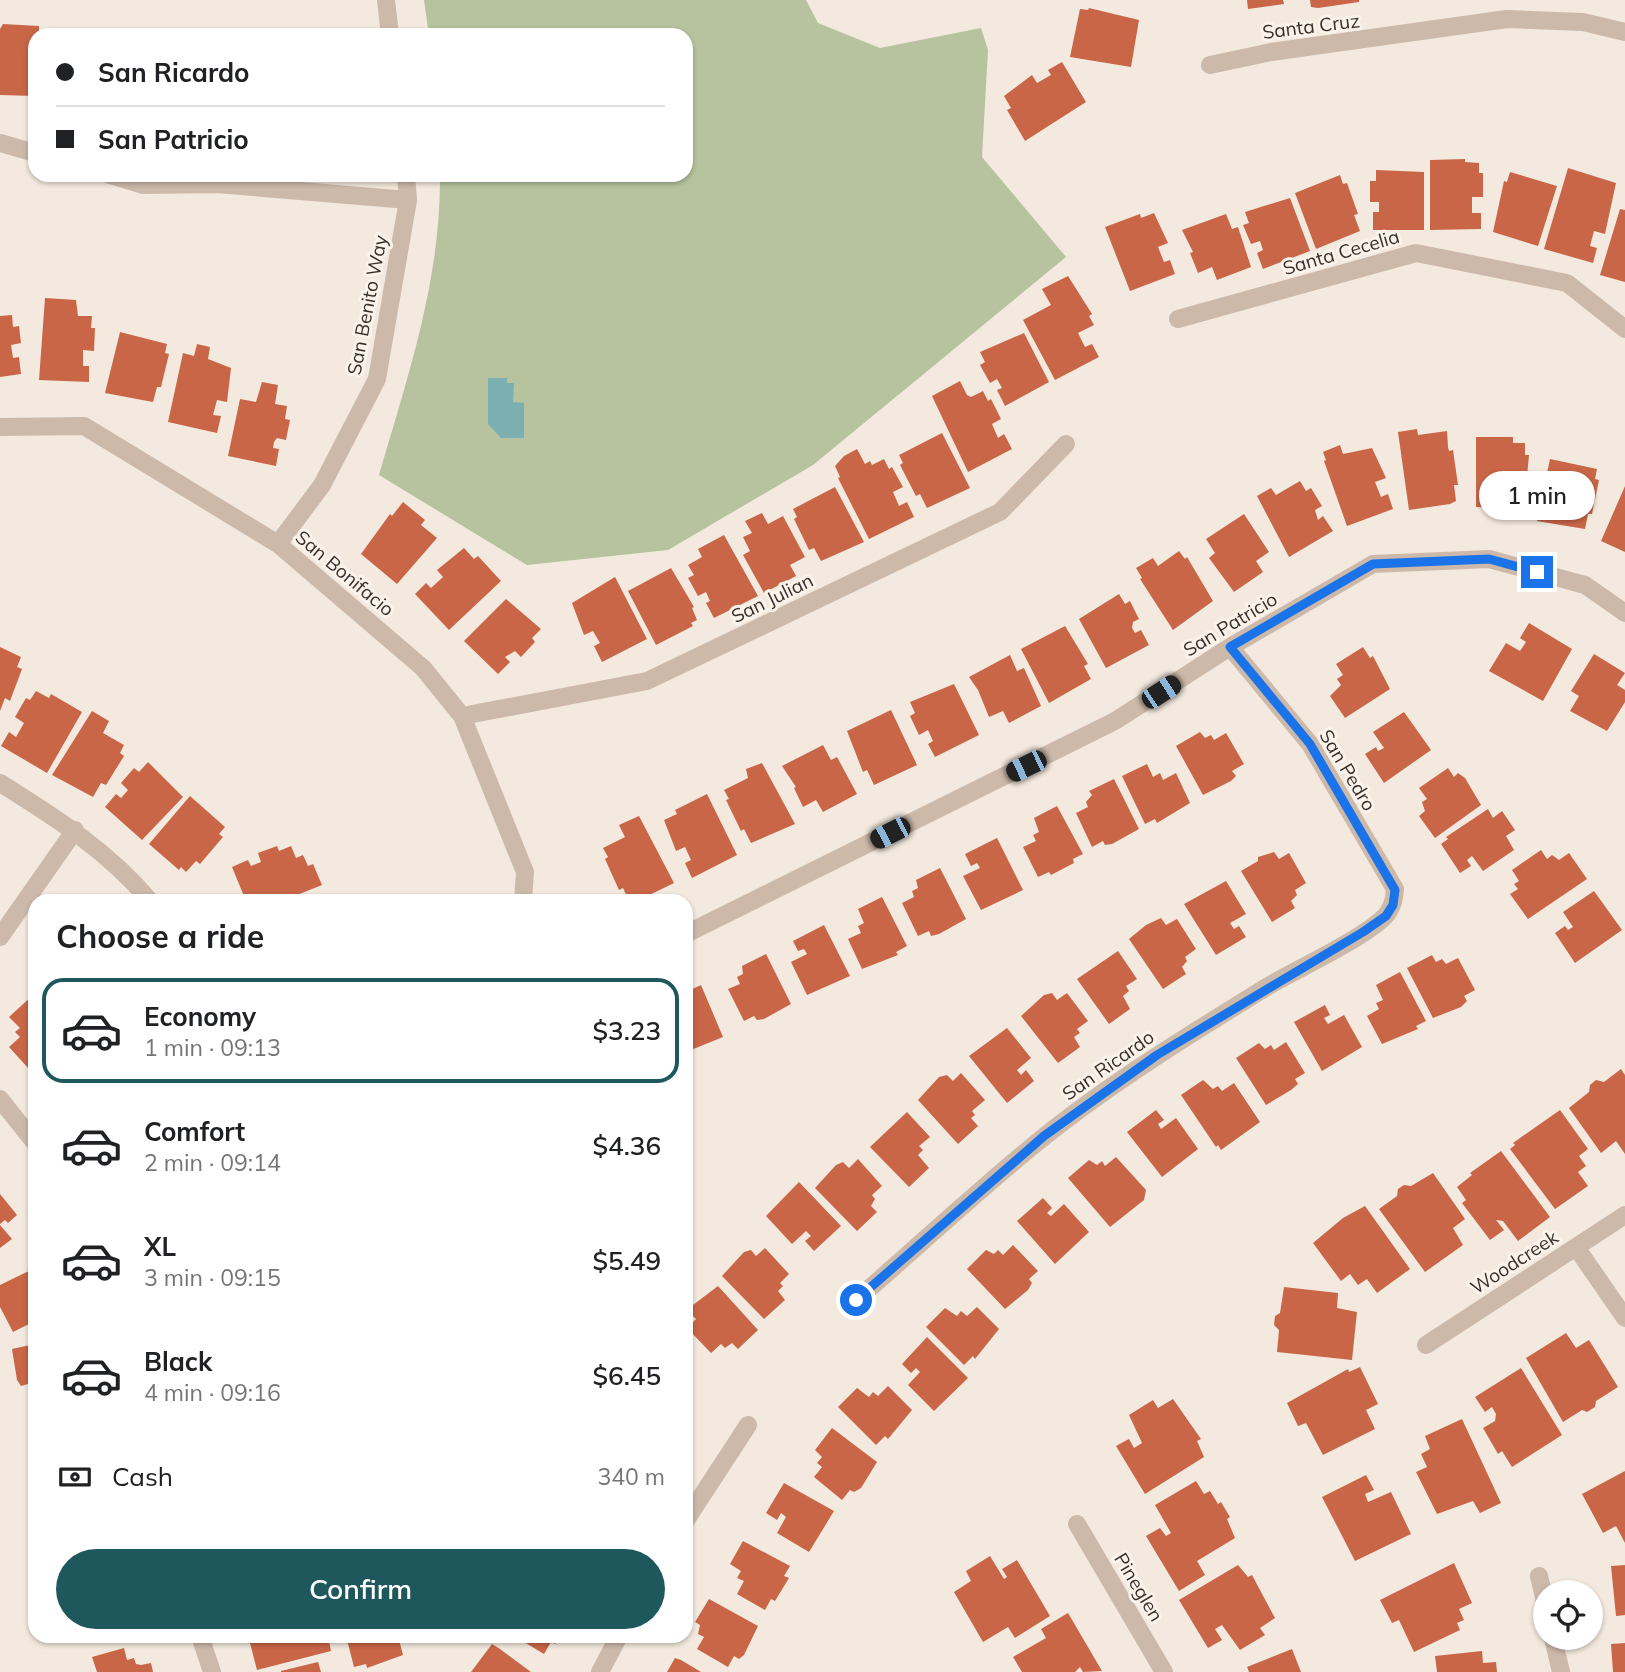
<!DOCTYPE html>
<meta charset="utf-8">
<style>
body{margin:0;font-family:Mulish,sans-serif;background:#f6f6f6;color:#202124;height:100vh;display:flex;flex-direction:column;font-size:26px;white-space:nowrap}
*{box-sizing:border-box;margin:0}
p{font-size:23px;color:#757577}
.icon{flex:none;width:38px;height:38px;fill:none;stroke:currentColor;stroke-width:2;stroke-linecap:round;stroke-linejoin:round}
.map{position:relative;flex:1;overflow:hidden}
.details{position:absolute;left:28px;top:894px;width:665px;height:749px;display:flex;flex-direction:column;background:#fff;border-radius:21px;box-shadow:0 2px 5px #0004}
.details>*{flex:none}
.guide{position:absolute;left:28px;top:28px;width:665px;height:154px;border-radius:21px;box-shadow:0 2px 5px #0004;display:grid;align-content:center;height:154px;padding:0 28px;background:#fff}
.fabs{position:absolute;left:1533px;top:1580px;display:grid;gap:14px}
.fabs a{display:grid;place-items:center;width:70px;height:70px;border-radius:50%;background:#fff;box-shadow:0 2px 5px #0004;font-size:35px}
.end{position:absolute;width:32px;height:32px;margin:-16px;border:9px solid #1a73e8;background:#fff;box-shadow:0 0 0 4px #fff}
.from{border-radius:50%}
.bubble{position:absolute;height:49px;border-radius:24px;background:#fff;box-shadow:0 2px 5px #0004;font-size:23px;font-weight:600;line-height:49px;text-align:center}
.car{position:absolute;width:21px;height:42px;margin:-21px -10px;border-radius:9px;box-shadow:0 0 5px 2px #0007;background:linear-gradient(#222 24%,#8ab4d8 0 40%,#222 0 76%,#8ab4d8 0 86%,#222 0)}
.guide b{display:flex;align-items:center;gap:24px;height:66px;font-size:26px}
.guide b+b{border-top:2px solid #e0e0e0}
.guide i{width:18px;height:18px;background:#202124}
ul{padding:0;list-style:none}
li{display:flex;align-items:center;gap:21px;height:105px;margin:0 14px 10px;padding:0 14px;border:4px solid transparent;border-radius:21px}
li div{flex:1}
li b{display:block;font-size:26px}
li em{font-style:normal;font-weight:600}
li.active{border-color:#1e585c}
li>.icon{width:63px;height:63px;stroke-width:1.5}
h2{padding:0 28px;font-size:32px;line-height:84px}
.pay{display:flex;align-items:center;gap:18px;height:77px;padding:0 28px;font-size:26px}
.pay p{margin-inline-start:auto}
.primary-button{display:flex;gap:14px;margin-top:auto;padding:14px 28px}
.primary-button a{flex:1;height:80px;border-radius:42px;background:#1e585c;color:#fff;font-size:28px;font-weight:600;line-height:80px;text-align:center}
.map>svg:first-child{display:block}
.green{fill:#b6c39e}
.water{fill:#7cafb1}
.building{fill:#c86647}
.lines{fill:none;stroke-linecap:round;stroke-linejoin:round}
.minor{stroke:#ccb9aa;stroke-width:18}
.route{stroke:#1a73e8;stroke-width:9}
.labels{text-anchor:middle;stroke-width:6;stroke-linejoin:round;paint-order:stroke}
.street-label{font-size:19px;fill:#392e29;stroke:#faf3eb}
</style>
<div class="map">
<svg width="1625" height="1672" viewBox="0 0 1625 1672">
<rect width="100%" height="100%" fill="#f3e9de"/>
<path class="green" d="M424 0H806L818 23 880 48 981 28 988 50 982 157 1066 257 813 465 668 550 527 565 379 475C408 376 441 279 440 175H686V35H429Z"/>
<path class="water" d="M488 378H507V383H514L513 402 524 403V438H501L488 424Z"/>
<path class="building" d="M1247 0H1283L1284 4 1248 9Z
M1310 0H1359V2L1318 8 1311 7Z
M1089 8 1139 20 1131 67 1070 57 1080 9 1088 10Z
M3 24 39 26V35H35V96L0 95V29Z
M1062 62 1086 102 1025 141 1007 110 1011 108 1004 96 1032 75 1037 83 1051 75 1048 70Z
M1465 159V162L1479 163V173H1483V197H1472V213H1481V229L1430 230V160Z
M1568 168 1616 183 1605 234 1594 231 1590 246 1597 248 1593 263 1544 249Z
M1376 170 1424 172V230H1373V212H1379V202H1370V181H1376Z
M1510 172 1557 186 1538 246 1493 232 1504 181 1507 182Z
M1340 175 1343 184 1347 183 1358 214 1354 215 1360 231 1316 249 1295 193Z
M1290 198 1310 251 1263 269 1257 253 1263 250 1260 241 1251 244 1243 225 1249 223 1245 212Z
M1620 209 1625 210V282L1600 275Z
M1154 213 1168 243 1158 247 1164 262 1170 260 1175 274 1130 291 1105 227 1140 214 1141 218Z
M1226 214 1232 229 1238 227 1251 267 1217 280 1212 267 1198 273 1190 253 1193 252 1182 230Z
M1068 276 1092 314 1089 316 1094 325 1078 333 1085 347 1092 344 1099 357 1055 380 1023 320 1051 305 1042 289Z
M45 298 76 300 78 316H92L91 328H95L94 351 83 350V366H89V382L39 380Z
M12 315 13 327 19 326 21 343 11 345 13 358 19 357 21 374 0 377V316Z
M120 332 167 344 165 353 169 354 161 387H157L153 402 105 393Z
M1024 333 1049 382 1005 406 997 390 1002 388 997 379 990 383 980 365 985 362 980 352Z
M197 344 210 347 208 359 231 368 227 402 217 400 213 415 221 416 217 433 168 422 183 353 194 356Z
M960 381 967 395 971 397 983 391 988 401 991 399 1001 419 992 424 998 438 1004 434 1012 449 968 472 932 396Z
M262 382 278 385 275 404 287 406 285 419 290 420 286 440 277 438 274 442 273 448 279 449 276 466 228 456 240 399 256 402Z
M1417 429 1418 435 1447 431 1448 447 1449 451 1453 450 1458 485H1454L1456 501 1450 504 1409 510 1398 432Z
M942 433 970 488 927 508 920 494 916 496 900 465 903 463 899 455Z
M1476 437H1513V443H1525V455H1529L1524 509 1476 507Z
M1340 445 1343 454 1372 448 1386 478 1375 482 1381 497 1388 494 1393 509 1347 526 1324 461 1326 460 1323 452Z
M857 449 865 464 870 461 872 465 884 459 889 469 892 467 903 487 893 492 899 506 907 502 914 517 869 539 838 478 840 477 835 466 844 456Z
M1550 459 1597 469 1595 479 1599 480 1592 514H1588L1585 529 1537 521Z
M1300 481 1306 491 1311 488 1322 506 1315 510 1318 520 1323 516 1333 531 1289 557 1257 496 1271 488 1276 495Z
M1625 486V552L1601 541Z
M835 487 864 542 821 561 814 548 809 550 794 519 797 517 793 509Z
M403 502 425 520 421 525 437 538 397 584 361 554 390 514 392 516Z
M762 513 768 524 783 516 805 557 790 565 796 576 764 593 743 555 750 551 743 537 752 533 745 521Z
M1244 514 1269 552 1256 561 1263 572 1234 592 1209 558 1215 553 1206 539Z
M724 535 758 596 714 618 706 603 710 601 706 592 698 596 688 578 694 575 688 565 702 557 698 549Z
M464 548 474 559 478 556 501 581 449 630 415 594 426 583 431 588 443 577 437 570Z
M1179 551 1185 559 1187 557 1213 601 1173 630 1140 579 1142 578 1136 568 1153 558 1158 566Z
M671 568 694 607 692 608 697 620 691 623 693 626 656 645 628 591Z
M615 577 647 639 602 662 594 646 600 643 593 631 584 635 572 603Z
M1119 594 1125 604 1130 601 1139 619 1133 622 1132 628 1135 633 1141 630 1149 645 1106 668 1079 619Z
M506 599 541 629 532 638 535 642 521 657 515 651 505 657 510 662 498 674 464 641Z
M1529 623 1572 649 1543 701 1489 671 1506 643 1520 651 1526 642 1520 638Z
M1065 626 1088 664 1084 666 1091 679 1049 703 1021 649Z
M0 647 21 657 17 667 22 669 10 701 5 698 0 711Z
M1363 647 1370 658 1373 656 1390 689 1345 718 1330 696 1341 685 1337 679 1343 675 1336 664Z
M1594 654 1625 673 1617 685 1625 690V702L1607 731 1570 711 1579 696 1571 691Z
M1010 655 1017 671 1024 668 1041 706 1009 723 1003 711 989 717 978 690 969 677Z
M954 684 979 735 935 757 928 744 933 741 928 730 919 735 910 716 915 713 910 702Z
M36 691 49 698 51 694 82 712 47 773 1 746 9 732 16 737 24 723 15 717 26 698 30 700Z
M891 710 917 765 874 785 867 770 863 772 847 731Z
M92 711 109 721 103 733 124 745 120 753 124 756 106 785 101 783 93 797 52 775Z
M1404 712 1431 750 1384 783 1365 754 1376 747 1378 751 1384 748 1373 732Z
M1200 732 1205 738 1211 735 1214 740 1226 733 1244 764 1232 771 1236 776 1231 781 1203 795 1176 746Z
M823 745 831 760 837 757 857 794 823 812 816 800 803 807 794 788 796 787 782 766Z
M148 762 183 797 142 840 105 807 116 794 121 798 128 790 121 783 134 768 139 772Z
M762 763 795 824 751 843 744 829 741 831 726 800 729 799 724 790 748 778 746 769Z
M1147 764 1153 777 1160 773 1163 780 1176 773 1190 803 1157 823 1155 819 1145 824 1122 776Z
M1448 768 1454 777 1458 773 1465 778 1481 805 1435 838 1419 816 1425 811 1422 802 1427 799 1419 788Z
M1114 779 1139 829 1112 844 1105 845 1103 841 1092 847 1076 813 1088 807 1086 802 1092 795 1089 791Z
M707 794 737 855 692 878 685 863 691 860 685 847 676 851 664 820 677 814 675 810Z
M190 796 225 827 219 834 223 837 200 864 196 861 186 872 181 867 179 870 149 844Z
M1057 806 1083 854 1073 859 1074 863 1051 875 1049 872 1038 877 1023 847 1036 841 1033 835 1039 832 1034 818Z
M1488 809 1493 818 1502 811 1515 830 1506 836 1514 850 1483 871 1472 856 1467 860 1471 866 1460 873 1441 844 1448 839 1446 837Z
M639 816 674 883 637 901H629L623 888 619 890 605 859 608 857 603 848 625 837 619 825Z
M997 838 1023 890 981 910 963 876 980 868 977 863 971 866 965 854Z
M277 846 279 851 291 846 296 858 303 855 308 866 313 864 322 885 282 901H246L232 867 248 860 251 866 261 862 258 853Z
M1541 850 1547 859 1552 855 1559 860 1569 853 1587 879 1528 919 1510 894 1518 889 1514 884 1519 881 1512 870Z
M1274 852 1279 859 1289 853 1306 883 1295 890 1297 895 1291 901 1295 908 1272 922 1241 871 1258 861V857Z
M940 868 966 919 939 934 931 936 929 931 918 936 902 903 914 897 912 891 918 888 916 880Z
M1226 881 1246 914 1230 923 1234 929 1239 926 1246 937 1216 955 1184 904Z
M1594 891 1622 930 1575 963 1555 933 1565 926 1568 930 1573 927 1563 912Z
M882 897 907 946 896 952 898 955 862 969 848 939 861 933 858 926 864 923 858 909Z
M1161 918 1166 925 1177 919 1196 949 1185 957 1187 961 1182 967 1186 974 1163 989 1129 939 1146 925Z
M824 925 850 976 807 995 791 962 807 954 804 949 798 951 793 941Z
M1118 951 1137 979 1126 986 1129 991 1123 996 1130 1009 1109 1024 1077 979Z
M766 954 791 1004 764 1019 757 1020 754 1016 744 1021 728 989 740 984 737 977 743 974 742 966Z
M1432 955 1436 962 1442 959 1446 964 1458 958 1475 990 1464 996 1467 1001 1461 1007 1433 1018 1407 968Z
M1400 972 1426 1021 1416 1026 1418 1029 1382 1044 1367 1016 1379 1009 1376 1003 1383 1000 1376 985Z
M701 985 723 1037 686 1052V992Z
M1052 993 1057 1000 1067 993 1088 1021 1077 1029 1080 1033 1074 1037 1080 1047 1058 1063 1021 1016 1044 995Z
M33 995 35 1064 29 1069 9 1047 20 1037 15 1032 20 1028 9 1017Z
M1325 1005 1330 1015 1324 1018 1328 1024 1344 1015 1362 1047 1322 1071 1294 1022Z
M1007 1028 1031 1058 1017 1070 1021 1075 1026 1070 1034 1081 1007 1103 969 1056Z
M1286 1042 1305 1073 1295 1079 1298 1084 1291 1090 1266 1105 1236 1058 1259 1043 1265 1049 1271 1045 1274 1050Z
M1621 1069 1625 1075V1154L1616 1141 1601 1153 1569 1108 1589 1092 1590 1085 1596 1080 1604 1082Z
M961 1073 985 1100 972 1111 975 1115 971 1118 978 1126 958 1144 918 1100 939 1077 947 1075 953 1081Z
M1203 1080 1213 1089 1218 1086 1222 1091 1234 1083 1260 1122 1221 1150 1218 1145 1216 1147 1181 1095Z
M1156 1110 1164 1120 1158 1124 1161 1129 1176 1118 1198 1149 1162 1177 1127 1132Z
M1560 1110 1588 1149 1579 1156 1586 1166 1578 1172 1588 1186 1555 1209 1510 1149 1515 1145 1513 1143Z
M907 1112 930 1137 919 1146 923 1150 918 1155 929 1168 909 1187 870 1147Z
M1501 1151 1550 1217 1518 1241 1503 1221 1496 1220 1504 1230 1490 1240 1462 1203 1466 1200 1457 1187 1472 1175 1470 1173Z
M1116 1157 1146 1190 1144 1200 1110 1227 1068 1178 1089 1160 1097 1165 1102 1161 1105 1166Z
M858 1159 882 1186 872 1195 875 1199 871 1206 877 1212 857 1231 815 1188 836 1165 843 1162 849 1168Z
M1433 1173 1465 1219 1453 1228 1463 1245 1425 1272 1379 1209 1397 1196 1398 1189 1404 1185 1411 1186Z
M799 1182 841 1226 814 1251 805 1241 811 1236 806 1231 792 1244 766 1216Z
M0 1194 17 1215 8 1223 5 1220 0 1224Z
M1043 1198 1052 1208 1047 1213 1051 1216 1064 1204 1089 1232 1055 1264 1017 1221Z
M1365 1206 1410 1269 1377 1293 1367 1279 1358 1285 1350 1274 1341 1281 1313 1243 1343 1218Z
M0 1225 12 1239 0 1248Z
M1013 1245 1038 1271 1029 1279 1032 1283 1028 1290 1005 1309 967 1269 986 1250 994 1254 998 1250 1003 1255Z
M765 1248 789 1274 780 1283 783 1286 778 1291 785 1300 764 1319 722 1276 744 1252 751 1250 756 1256Z
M35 1268V1321L13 1332 0 1307V1285Z
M718 1286 758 1330 738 1349 732 1343 725 1348 721 1344 711 1353 687 1328 696 1319 690 1313 693 1305Z
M1284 1287 1338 1293 1337 1308 1357 1312 1352 1360 1277 1352 1279 1330 1274 1325 1275 1316 1280 1313Z
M977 1307 999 1329 975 1359 973 1356 964 1365 926 1327 945 1308 957 1316 961 1311 967 1316Z
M1566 1333 1576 1348 1589 1340 1618 1387 1596 1401 1595 1407 1587 1412 1582 1410 1563 1422 1526 1358Z
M927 1337 968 1378 934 1411 908 1385 920 1372 916 1368 911 1373 902 1364Z
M35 1344V1394L30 1395 28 1384 21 1386 17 1380 12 1349Z
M1360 1367 1378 1404 1366 1410 1375 1429 1323 1455 1306 1423 1298 1426 1287 1403 1348 1369 1349 1372Z
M1521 1368 1562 1435 1512 1467 1502 1451 1498 1454 1483 1428 1495 1421 1496 1414 1492 1407 1485 1412 1475 1397Z
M888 1386 912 1410 888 1439 885 1436 876 1445 838 1407 857 1388 869 1397 873 1392 878 1396Z
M1173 1399 1201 1439 1197 1441 1204 1457 1145 1494 1116 1446 1129 1439 1134 1448 1142 1443 1129 1415 1153 1400 1158 1408Z
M1462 1419 1501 1503 1480 1513 1473 1501 1437 1514 1416 1472 1427 1467 1421 1454 1430 1449 1425 1436Z
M832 1428 877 1462 861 1488 854 1492 850 1490 842 1500 814 1477 822 1467 817 1463 822 1457 815 1450Z
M1625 1471V1543L1616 1526 1603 1533 1582 1494Z
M1366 1475 1374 1490 1365 1494 1368 1502 1391 1492 1411 1534 1355 1561 1322 1497Z
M1196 1481 1204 1494 1210 1491 1218 1504 1221 1502 1230 1517 1227 1519 1235 1538 1197 1561 1205 1575 1179 1591 1146 1536 1160 1528 1166 1536 1171 1533 1155 1505Z
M784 1483 834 1511 809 1552 777 1533 786 1517 781 1513 777 1520 766 1513Z
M743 1541 790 1566 784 1576 789 1578 775 1601 771 1599 765 1610 737 1594 744 1581 737 1578 741 1571 730 1564Z
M990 1556 1004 1579 1007 1577 1002 1569 1017 1560 1050 1616 1015 1638 1008 1627 983 1642 954 1592 971 1581 966 1571Z
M1454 1563 1472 1603 1459 1609 1464 1620 1457 1623 1460 1630 1414 1652 1399 1620 1392 1623 1380 1600Z
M1238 1565 1248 1577 1252 1575 1275 1618 1260 1628 1265 1635 1240 1650 1222 1625 1215 1629 1222 1640 1208 1648 1179 1600Z
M1625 1565V1615L1616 1616 1611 1566Z
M709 1599 758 1626 744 1655 739 1659 734 1656 728 1667 697 1649 704 1637 698 1634 700 1625 695 1622Z
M1068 1613 1102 1671 1083 1672 1080 1667 1075 1672H1022L1013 1657 1046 1638 1041 1629Z
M256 1636H328L331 1651 257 1670 250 1643Z
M346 1636H398L403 1655 367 1668 366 1664 354 1667Z
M514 1636H572L569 1642 561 1638 555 1644 551 1642 544 1654Z
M1625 1643V1672H1613L1611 1644Z
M492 1644 500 1649 531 1672H471Z
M124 1648 127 1660 134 1658 136 1664 141 1665 151 1663 153 1672H97L92 1657Z
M1292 1649 1301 1672H1249L1247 1667Z
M1482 1651 1483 1663 1496 1662 1497 1672H1437L1435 1656Z
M675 1658 681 1660 701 1672H667Z
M318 1662 321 1672H281V1671Z"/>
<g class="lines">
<path class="minor" d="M386 0 390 35
M1210 65 1271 52 1507 19 1583 22 1625 32
M0 143 35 153
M110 175 143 185 217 184 408 200
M1178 319 1416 253 1567 283 1625 329
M0 427 84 426 278 544 423 668 462 716 525 872 523 901
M278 544 322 485 377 379 408 200 406 175
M462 716 647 681 1000 512 1066 444
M0 783C56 818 108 851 150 901
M686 934 1115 721 1230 647 1373 564 1489 559 1585 585 1625 613
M0 937 75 830
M0 1099 35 1143
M1576 1247 1625 1318
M856 1300C919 1246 980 1188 1045 1136 1114 1081 1189 1035 1265 988 1293 971 1369 936 1387 914 1393 906 1394 899 1395 889L1310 744 1230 647
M1426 1345 1625 1215
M686 1520 748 1425
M1077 1524 1164 1672
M1539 1576 1545 1602
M200 1636 212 1672
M1553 1638 1561 1672
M600 1672 619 1636"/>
</g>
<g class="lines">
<path class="route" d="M856 1300 1044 1136 1157 1055 1363 932 1386 916 1393 905 1395 890 1310 744 1230 647 1373 564 1489 559 1537 572"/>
</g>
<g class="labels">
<g class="street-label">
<text transform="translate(1311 26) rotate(-7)" y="7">Santa Cruz</text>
<text transform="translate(1341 252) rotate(-16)" y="7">Santa Cecelia</text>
<text transform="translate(367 305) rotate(-79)" y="7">San Benito Way</text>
<text transform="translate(345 573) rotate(40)" y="7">San Bonifacio</text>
<text transform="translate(772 598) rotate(-26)" y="7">San Julian</text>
<text transform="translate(1230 624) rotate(-31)" y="7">San Patricio</text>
<text transform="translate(1348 770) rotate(59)" y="7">San Pedro</text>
<text transform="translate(1108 1065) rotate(-35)" y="7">San Ricardo</text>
<text transform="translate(1514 1262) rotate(-33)" y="7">Woodcreek</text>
<text transform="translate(1139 1587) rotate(59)" y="7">Pineglen</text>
</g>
</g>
</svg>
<div class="fabs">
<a><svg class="icon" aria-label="locate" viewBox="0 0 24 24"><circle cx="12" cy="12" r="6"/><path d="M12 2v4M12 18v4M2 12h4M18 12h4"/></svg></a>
</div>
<i class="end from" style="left:856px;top:1300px"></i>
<i class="end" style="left:1537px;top:572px"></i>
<div class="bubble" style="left:1479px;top:471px;width:116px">1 min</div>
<i class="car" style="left:1161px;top:692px;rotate:57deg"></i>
<i class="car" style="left:1026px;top:766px;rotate:244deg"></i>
<i class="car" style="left:890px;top:833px;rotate:243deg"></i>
<div class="guide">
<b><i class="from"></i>San Ricardo</b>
<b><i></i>San Patricio</b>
</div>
<section class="details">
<h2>Choose a ride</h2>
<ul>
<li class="active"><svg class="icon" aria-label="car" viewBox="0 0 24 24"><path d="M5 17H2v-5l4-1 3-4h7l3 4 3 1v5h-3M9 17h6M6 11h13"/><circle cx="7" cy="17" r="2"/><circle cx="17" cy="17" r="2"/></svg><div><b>Economy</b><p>1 min · 09:13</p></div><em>$3.23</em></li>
<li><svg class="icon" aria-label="car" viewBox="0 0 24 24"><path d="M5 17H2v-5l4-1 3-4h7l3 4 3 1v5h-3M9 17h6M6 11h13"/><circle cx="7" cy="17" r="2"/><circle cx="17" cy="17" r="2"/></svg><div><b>Comfort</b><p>2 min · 09:14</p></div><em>$4.36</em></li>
<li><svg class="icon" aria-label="car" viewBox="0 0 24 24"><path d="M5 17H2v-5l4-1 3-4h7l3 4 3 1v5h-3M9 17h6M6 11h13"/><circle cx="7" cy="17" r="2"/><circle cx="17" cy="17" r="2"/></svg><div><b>XL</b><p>3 min · 09:15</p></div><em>$5.49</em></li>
<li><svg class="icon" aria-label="car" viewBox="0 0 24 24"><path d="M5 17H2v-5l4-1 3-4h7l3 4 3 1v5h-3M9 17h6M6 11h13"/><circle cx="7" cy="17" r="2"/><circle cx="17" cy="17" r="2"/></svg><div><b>Black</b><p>4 min · 09:16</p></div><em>$6.45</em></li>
</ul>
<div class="pay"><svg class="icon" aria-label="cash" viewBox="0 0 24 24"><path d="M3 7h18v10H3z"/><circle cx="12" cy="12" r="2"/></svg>Cash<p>340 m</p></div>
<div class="primary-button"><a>Confirm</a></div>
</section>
</div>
